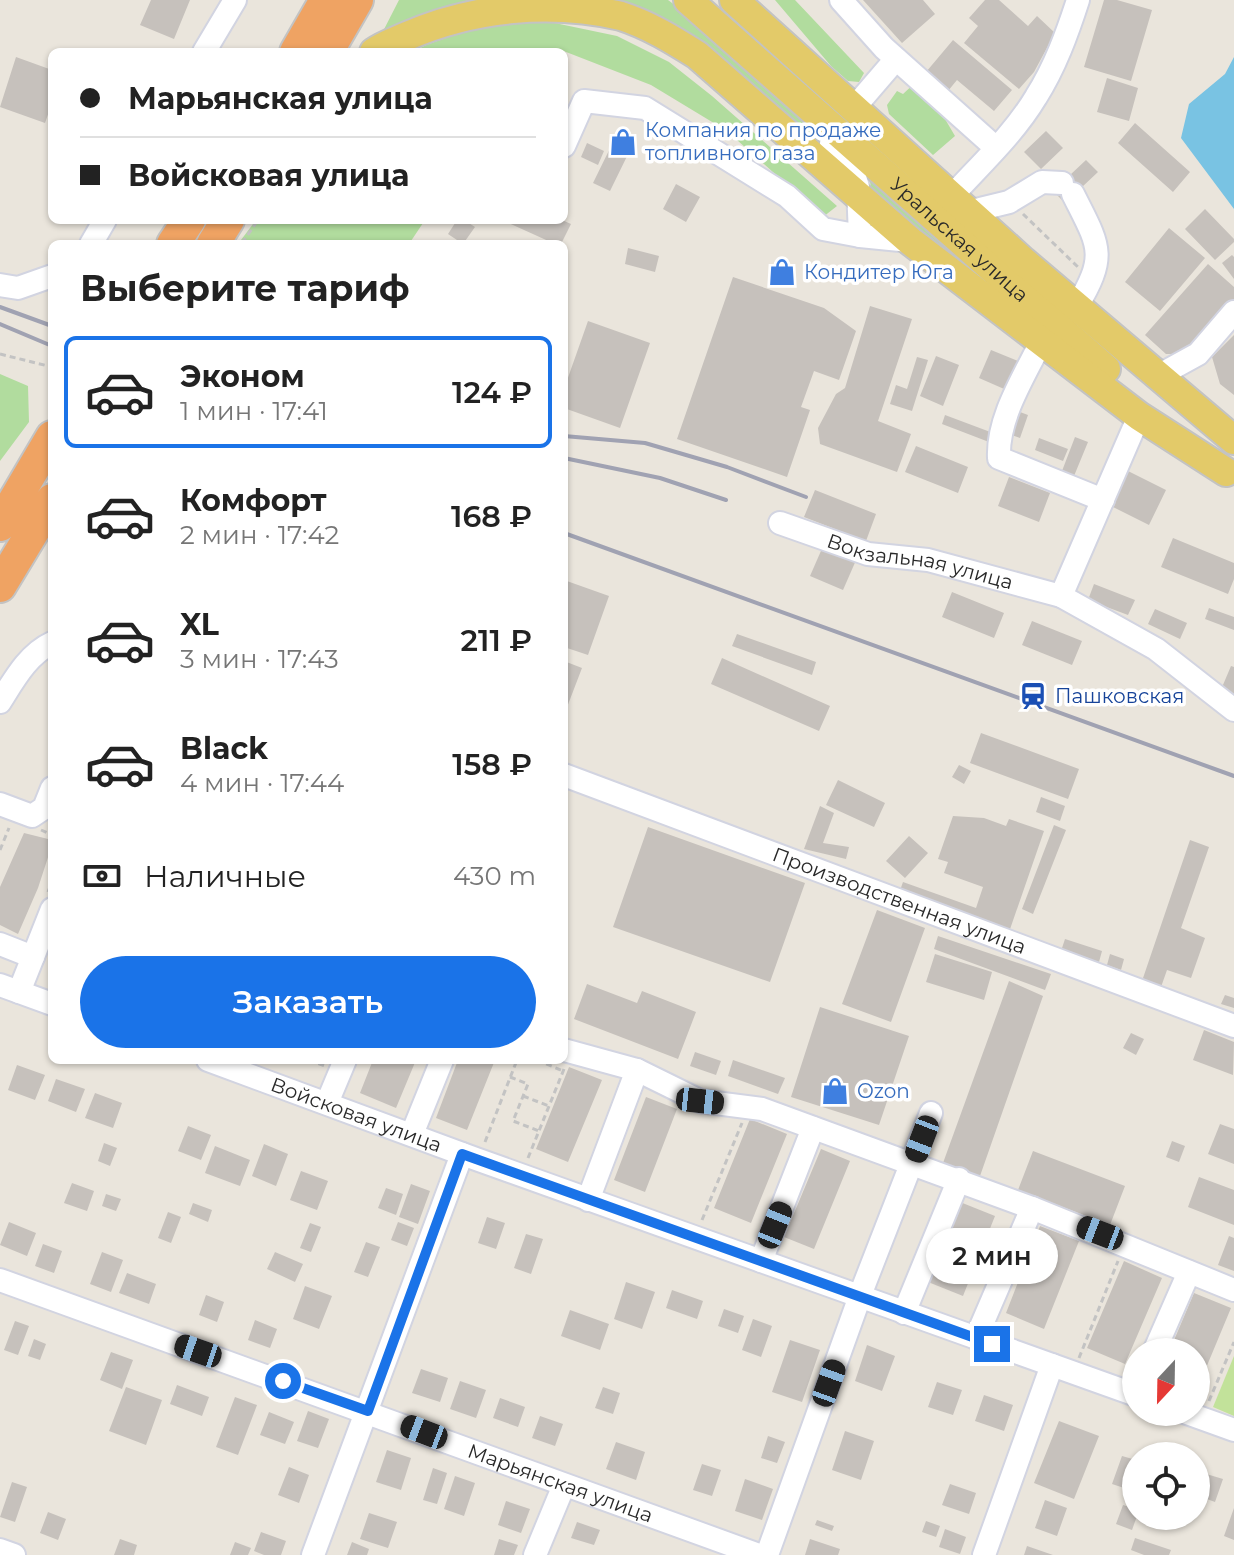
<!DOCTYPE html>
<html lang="ru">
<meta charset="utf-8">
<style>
body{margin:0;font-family:Montserrat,sans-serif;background:#f2f2f2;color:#222;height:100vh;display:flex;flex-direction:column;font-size:30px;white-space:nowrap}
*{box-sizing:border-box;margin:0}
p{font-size:26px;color:#767676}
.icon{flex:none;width:44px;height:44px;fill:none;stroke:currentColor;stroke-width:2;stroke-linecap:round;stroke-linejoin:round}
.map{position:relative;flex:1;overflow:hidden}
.side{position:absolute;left:48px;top:240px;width:520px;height:824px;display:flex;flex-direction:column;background:#fff;border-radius:12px;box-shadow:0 2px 6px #0004}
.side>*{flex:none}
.guide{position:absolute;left:48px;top:48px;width:520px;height:176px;border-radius:12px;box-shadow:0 2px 6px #0004;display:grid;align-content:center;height:176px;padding:0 32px;background:#fff}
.needle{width:52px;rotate:202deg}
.controls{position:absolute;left:1122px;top:1338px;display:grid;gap:16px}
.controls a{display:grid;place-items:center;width:88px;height:88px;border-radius:50%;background:#fff;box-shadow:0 2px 6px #0004;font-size:40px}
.end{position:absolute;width:36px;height:36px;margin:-18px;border:10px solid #1a73e8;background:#fff;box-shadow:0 0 0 4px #fff}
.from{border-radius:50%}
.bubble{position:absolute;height:56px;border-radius:28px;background:#fff;box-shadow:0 2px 6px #0004;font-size:26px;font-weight:600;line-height:56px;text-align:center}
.car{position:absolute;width:24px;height:48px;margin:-24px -12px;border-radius:10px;box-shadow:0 0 6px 2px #0007;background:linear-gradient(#222 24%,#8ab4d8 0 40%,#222 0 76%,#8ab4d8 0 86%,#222 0)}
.guide b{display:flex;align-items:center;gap:28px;height:76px;font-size:30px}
.guide b+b{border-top:2px solid #e0e0e0}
.guide i{width:20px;height:20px;background:#222}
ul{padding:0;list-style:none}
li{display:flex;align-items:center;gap:24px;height:112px;margin:0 16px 12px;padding:0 16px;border:4px solid transparent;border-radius:12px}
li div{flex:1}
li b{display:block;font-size:30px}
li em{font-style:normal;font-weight:600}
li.active{border-color:#1a73e8}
li>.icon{width:72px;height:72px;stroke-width:1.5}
h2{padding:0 32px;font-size:36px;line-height:96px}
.pay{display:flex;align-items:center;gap:20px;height:88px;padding:0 32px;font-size:30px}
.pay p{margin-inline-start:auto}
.cta{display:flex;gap:16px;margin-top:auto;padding:16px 32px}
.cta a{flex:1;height:92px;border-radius:48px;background:#1a73e8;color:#fff;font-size:32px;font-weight:600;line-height:92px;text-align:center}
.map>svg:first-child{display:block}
.green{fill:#b1dc9e}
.pitch{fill:#c2e29a}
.water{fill:#79c3e3}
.building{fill:#c6c1bc}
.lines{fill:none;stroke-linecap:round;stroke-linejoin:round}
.minor-casing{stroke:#d2d4e1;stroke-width:26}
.major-casing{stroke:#c3c3c3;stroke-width:32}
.highway-casing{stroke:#c3c3c3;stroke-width:36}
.path{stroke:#c3c3c3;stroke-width:3;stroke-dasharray:6 4;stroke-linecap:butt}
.minor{stroke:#fff;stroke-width:22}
.major{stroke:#e3ca69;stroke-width:28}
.highway{stroke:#efa363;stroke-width:32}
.rail{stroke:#a0a2b2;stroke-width:4}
.route{stroke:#1a73e8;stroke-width:10}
.labels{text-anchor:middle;stroke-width:7;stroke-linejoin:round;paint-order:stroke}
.shop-label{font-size:20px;fill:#366cbe;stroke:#fff;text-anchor:start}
.street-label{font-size:20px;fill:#292929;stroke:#fff}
.transit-label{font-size:20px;fill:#164399;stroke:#fff;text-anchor:start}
</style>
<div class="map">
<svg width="1234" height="1555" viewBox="0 0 1234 1555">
<rect width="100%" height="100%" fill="#eae5dc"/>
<path class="green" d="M399 0H468L406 25 377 43Z
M603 0H668L738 52 1053 341Z
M775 0H795L864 73 859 82 848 81 831 66Z
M496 20 550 22 617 36 669 62 712 96 837 206 823 217 727 131 651 85 561 50 413 52 426 45Z
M917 81 947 108 945 119 955 136 933 155 889 114 887 105 897 91 903 94Z
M256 220H425L409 244H238Z
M0 374 28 386 29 422 0 461Z"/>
<path class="pitch" d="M1234 1356V1416L1213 1407Z"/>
<path class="water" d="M1234 57V209L1181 138 1189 104 1225 74Z"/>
<path class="building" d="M151 0H190L174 39 140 25Z
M863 0H923L935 14 902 43Z
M985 0H999L1028 26 1037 16 1055 33 1034 72 1019 89 964 43 978 26 969 18Z
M1104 0H1117L1152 10 1131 81 1084 67Z
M953 40 1012 90 994 111 957 80 943 97 921 78Z
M16 57 52 70V103L45 123 0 107Z
M1107 78 1138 88 1129 121 1097 112Z
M1135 123 1190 172 1173 192 1118 143Z
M1046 131 1063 148 1041 169 1024 152Z
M617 134 634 142 610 191 593 183Z
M587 143 604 151 598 165 581 157Z
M1086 160 1098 172 1065 203 1053 191Z
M676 184 700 197 686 222 663 209Z
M1205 209 1234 239V242L1215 260 1185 229Z
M457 220H464L475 227 463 244 448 234Z
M502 220H562L571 224 561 244H555Z
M1169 228 1205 258 1160 311 1125 282Z
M628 248 659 256 655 272 625 264Z
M1232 255 1234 257V279L1222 263Z
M1208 264 1234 287V300L1191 347 1179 354H1166L1145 335Z
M776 266 792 268 791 279 775 277Z
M733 277 824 308 856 331 839 380 814 371 801 407 810 410 787 477 677 439Z
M870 306 912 319 878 421 911 434 897 472 820 444 818 428 836 394 845 388Z
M588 321 650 343 620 428 564 408V389Z
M1234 335V395L1220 384 1212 357Z
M991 350 1023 363 1011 392 979 378Z
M936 356 959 365 943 406 920 396Z
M917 357 928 360 912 411 890 404 896 385 907 389Z
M1015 410 1028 415 1020 438 1006 433Z
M945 415 993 433 989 442 942 424Z
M1075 437 1088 442 1074 476 1062 471Z
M1039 438 1068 449 1063 461 1035 450Z
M916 446 968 467 958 493 905 472Z
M1126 470 1166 490 1149 525 1109 505Z
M1009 477 1050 493 1039 522 998 506Z
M815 490 876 514 866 541 804 517Z
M1173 538 1234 563V579L1228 594 1161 567Z
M824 544 857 558 843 590 810 576Z
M564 580 609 596 588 655 564 647Z
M1094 584 1135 600 1128 615 1088 600Z
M952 592 1004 613 994 638 942 617Z
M1209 608 1234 617V630L1205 619Z
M1155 609 1187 623 1180 639 1148 624Z
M1032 621 1082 641 1072 665 1022 645Z
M737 634 816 662 812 675 732 646Z
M722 658 830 706 819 731 711 684Z
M564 661 582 668 564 715Z
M1231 666 1234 667V697L1220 692Z
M981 733 1079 769 1068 799 970 763Z
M959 765 971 771 964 784 952 777Z
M838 780 885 803 874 827 826 805Z
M1041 797 1065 806 1060 821 1036 812Z
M820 806 834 813 823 843 849 847 846 859 804 849Z
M953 816 984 818 1006 826 1009 819 1044 831 1008 935 898 896 903 882 976 908 983 887 944 873 948 862 938 859Z
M1054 825 1066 830 1033 914 1022 909Z
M648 827 805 883 770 982 613 927Z
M24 833 52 840V845L38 888 18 934 0 925V887Z
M909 836 928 853 905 878 886 861Z
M1190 840 1209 847 1181 928 1205 938 1191 978 1167 970 1161 987 1142 981Z
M877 910 925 928 891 1022 842 1004Z
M938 936 1051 974 1045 990 934 949Z
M1065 939 1102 951 1099 962 1061 951Z
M935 954 992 972 984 1000 926 982Z
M1110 954 1124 959 1121 970 1107 965Z
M1009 981 1043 996 980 1176 943 1163Z
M587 984 637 1003 642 991 696 1012 678 1059 574 1019Z
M1225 995 1234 998V1008L1221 1004Z
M820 1007 909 1036 879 1125 791 1097Z
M1204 1030 1234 1042 1233 1075 1193 1060Z
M1131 1033 1144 1039 1136 1055 1123 1048Z
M695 1052 721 1061 716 1075 690 1066Z
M373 1060H416L396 1108 360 1093Z
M458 1060H495L467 1130 436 1118Z
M733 1060 785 1078 778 1094 728 1076Z
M17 1065 45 1075 35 1100 8 1090Z
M569 1067 602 1080 568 1162 536 1149Z
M56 1079 85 1089 76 1112 48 1101Z
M95 1093 122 1103 113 1128 85 1118Z
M646 1097 677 1109 645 1192 614 1180Z
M750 1119 787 1134 751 1223 714 1208Z
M1220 1124 1234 1129V1164L1208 1154Z
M188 1126 211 1135 201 1160 178 1151Z
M1172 1141 1185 1146 1179 1162 1166 1157Z
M104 1143 117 1148 110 1166 98 1161Z
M264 1144 288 1154 276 1186 252 1176Z
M215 1146 250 1160 240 1186 205 1173Z
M821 1149 850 1161 814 1249 784 1237Z
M1033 1151 1125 1186 1110 1225 1018 1190Z
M301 1171 328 1181 317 1210 290 1200Z
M1199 1177 1234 1190V1225L1188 1207Z
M72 1183 94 1191 87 1211 64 1203Z
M411 1184 430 1191 418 1224 399 1217Z
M386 1188 403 1194 396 1215 378 1208Z
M106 1194 121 1199 116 1211 102 1206Z
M955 1200 995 1216 963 1296 923 1280Z
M193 1203 212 1210 208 1222 189 1214Z
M168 1212 181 1217 171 1243 158 1238Z
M487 1217 505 1223 496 1249 478 1243Z
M9 1222 36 1233 27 1256 0 1245Z
M398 1222 414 1228 407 1246 391 1240Z
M310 1223 321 1227 311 1252 300 1248Z
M1040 1226 1079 1241 1044 1329 1006 1313Z
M526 1234 543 1239 531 1274 514 1268Z
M1229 1236 1234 1238V1271L1218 1265Z
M366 1242 380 1247 368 1277 354 1272Z
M43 1244 62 1251 54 1273 35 1266Z
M102 1252 123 1260 111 1292 90 1284Z
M275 1252 303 1264 295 1282 267 1269Z
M1124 1261 1162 1278 1125 1364 1087 1348Z
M127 1273 156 1284 149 1304 119 1293Z
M626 1282 655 1292 642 1329 614 1319Z
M305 1286 332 1296 319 1329 293 1319Z
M672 1290 703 1301 697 1319 666 1308Z
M1194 1293 1231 1308 1196 1392V1352H1169Z
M206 1295 224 1302 217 1322 199 1315Z
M724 1309 744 1316 738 1333 718 1326Z
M570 1310 609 1324 600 1350 561 1336Z
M753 1319 772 1326 761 1357 742 1350Z
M255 1320 277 1329 270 1348 248 1340Z
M15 1321 29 1326 18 1355 4 1350Z
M34 1339 46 1344 40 1360 28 1356Z
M790 1340 820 1350 802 1402 772 1392Z
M867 1345 895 1356 882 1391 855 1381Z
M111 1352 133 1360 122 1389 100 1380Z
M421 1369 448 1378 440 1402 412 1393Z
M460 1381 486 1390 476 1418 450 1409Z
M937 1382 962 1390 953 1415 928 1407Z
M177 1385 209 1397 202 1416 170 1404Z
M126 1387 162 1400 146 1445 109 1431Z
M603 1387 620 1393 613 1414 595 1408Z
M984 1395 1013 1405 1004 1431 975 1421Z
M235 1397 257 1405 238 1455 216 1447Z
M500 1398 525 1407 518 1427 493 1418Z
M308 1411 329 1419 318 1448 297 1441Z
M269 1412 294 1422 285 1444 260 1435Z
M540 1416 563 1424 555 1446 532 1438Z
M1059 1421 1099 1436 1074 1499 1034 1483Z
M845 1431 874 1441 861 1480 832 1470Z
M768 1436 785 1442 777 1463 761 1458Z
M616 1442 645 1452 636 1480 606 1469Z
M387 1450 411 1458 401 1490 376 1482Z
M1122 1456 1136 1460V1492L1112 1484Z
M702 1464 721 1470 712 1496 693 1490Z
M289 1467 309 1475 299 1503 278 1495Z
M433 1468 447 1473 437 1504 423 1500Z
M1203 1473 1223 1479 1215 1502 1196 1495Z
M455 1476 475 1483 464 1516 444 1509Z
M745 1479 773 1489 762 1520 735 1511Z
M12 1482 27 1487 15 1522 0 1517Z
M950 1484 976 1493 969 1514 942 1505Z
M1045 1500 1067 1508 1057 1536 1035 1528Z
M506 1501 530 1509 521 1533 498 1525Z
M1123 1505 1136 1509 1137 1516 1132 1530 1116 1524Z
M1234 1508V1540L1224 1536Z
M48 1512 66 1519 58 1540 40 1533Z
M369 1513 397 1522 388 1548 360 1539Z
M817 1520 834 1526 832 1531 815 1525Z
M926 1521 940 1526 936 1537 922 1532Z
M577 1522 600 1530 594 1545 571 1538Z
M945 1529 966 1537 960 1554 939 1547Z
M261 1532 286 1541 281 1555H264L254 1551Z
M1135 1538 1171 1550 1169 1555H1144L1131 1550Z
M120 1539 137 1545 134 1555H114Z
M499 1539 518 1545 514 1555H494Z
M810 1539 840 1549 838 1555H805Z
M235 1542 251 1548 248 1555H230Z
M352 1542 369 1549 367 1555H347Z
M1027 1546 1053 1555H1024Z"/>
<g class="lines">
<g class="minor-casing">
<g id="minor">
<path d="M841 0 884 48 996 148"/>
<path d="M204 52 235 0"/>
<path d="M853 109 896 59"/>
<path d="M564 146 584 101 645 108 787 196 823 229 860 236 858 187 850 161 831 143"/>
<path d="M1073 194C1099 246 1108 254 1077 306"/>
<path d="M951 197C980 165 1014 134 1036 97 1055 67 1067 34 1078 0"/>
<path d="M968 212 1009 202 1042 182 1062 183"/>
<path d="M860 236 910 241"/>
<path d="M91 244 105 220"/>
<path d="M0 285 18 288 52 276"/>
<path d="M1041 342C1024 377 997 418 999 458L1103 500"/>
<path d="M1158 376 1198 354 1234 312"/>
<path id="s1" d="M780 523 868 554 928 560 1061 596 1139 416"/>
<path d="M1061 596 1156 649 1234 710"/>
<path d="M0 702C14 680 28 654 52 643"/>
<path id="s2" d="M564 775 1234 1026"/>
<path d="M0 804 32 816 44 808 52 788"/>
<path d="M0 944 33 957"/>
<path d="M0 985 52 1004"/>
<path d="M19 992 52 909"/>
<path d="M564 1050 637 1070 700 1101 762 1109 1032 1208 976 1338"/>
<path id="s3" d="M208 1060 476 1159 1136 1395"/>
<path d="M327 1103 345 1060"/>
<path d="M412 1134 442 1060"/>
<path d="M588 1200 637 1070"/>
<path d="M1032 1208 1234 1290"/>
<path d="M761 1261 813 1128"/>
<path id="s4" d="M0 1280 759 1555"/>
<path d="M904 1313 959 1179"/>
<path d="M1154 1352 1189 1272"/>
<path d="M1184 1412 1234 1430"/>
<path d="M0 1550 14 1555"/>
<path d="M313 1555 462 1154"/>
<path d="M535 1555 564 1485"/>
<path d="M767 1555 864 1285 931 1113"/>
<path d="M984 1555 1052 1365"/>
</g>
</g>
<g class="major-casing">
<g id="major">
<path id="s5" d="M688 0 1106 369"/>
<path d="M734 0 1023 261 1234 440"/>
<path d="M374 52C384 45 396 41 407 36 474 7 550 0 621 16 649 25 673 40 697 55L910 241 1139 416 1226 472"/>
</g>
</g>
<g class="highway-casing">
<path id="highway" d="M296 52 326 0
M327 52 357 0
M173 244 189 220
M213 244 228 220
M0 525 52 437
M0 586 52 500"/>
</g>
<path class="path" d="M1023 214 1078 267
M242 243 258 220
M0 354 52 367
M41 830 52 835
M0 850 9 828
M48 892 52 882
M309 1060 325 1066
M537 1060 563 1071
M510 1077 528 1084 513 1121 539 1131
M523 1096 549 1106
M485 1142 517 1060
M528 1158 564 1069
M702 1220 742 1123
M1079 1358 1118 1261
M1209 1401 1234 1342"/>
<use href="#minor" class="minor"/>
<use href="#major" class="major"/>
<use href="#highway" class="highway"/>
<path class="rail" d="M0 307 52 326
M0 324 52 346
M564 436 645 443 727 467 806 497
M564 458 660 478 726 500
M564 533 1234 776"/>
</g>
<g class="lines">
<path class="route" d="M283 1381 368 1411 462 1154 992 1344"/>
</g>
<defs>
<g id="shop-bare" transform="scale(2.16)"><path d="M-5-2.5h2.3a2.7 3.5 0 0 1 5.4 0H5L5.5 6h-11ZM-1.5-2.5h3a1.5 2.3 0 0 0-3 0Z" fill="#3f7fe0" stroke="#fff" stroke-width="2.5" paint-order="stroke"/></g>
<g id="station-bare" transform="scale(2.16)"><path d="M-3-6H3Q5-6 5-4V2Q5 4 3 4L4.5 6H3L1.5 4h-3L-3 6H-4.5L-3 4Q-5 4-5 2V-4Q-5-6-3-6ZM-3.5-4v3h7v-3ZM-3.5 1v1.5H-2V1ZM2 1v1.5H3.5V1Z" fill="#1a4fb4" stroke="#fff" stroke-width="2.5" paint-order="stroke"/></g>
</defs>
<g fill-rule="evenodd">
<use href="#shop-bare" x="623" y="142"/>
<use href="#shop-bare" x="782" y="272"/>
<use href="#station-bare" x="1033" y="696"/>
<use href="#shop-bare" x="835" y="1091"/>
</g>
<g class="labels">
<g class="shop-label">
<text x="645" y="137">Компания по продаже<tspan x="645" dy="23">топливного газа</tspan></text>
<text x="804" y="279">Кондитер Юга</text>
<text x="857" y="1098">Ozon</text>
</g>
<g class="street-label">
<text dy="7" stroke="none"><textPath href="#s5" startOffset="362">Уральская улица</textPath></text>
<text dy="7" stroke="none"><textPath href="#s1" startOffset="146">Вокзальная улица</textPath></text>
<text dy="7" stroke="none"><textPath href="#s2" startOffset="358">Производственная улица</textPath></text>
<text dy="7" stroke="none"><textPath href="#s3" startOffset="158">Войсковая улица</textPath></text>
<text dy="7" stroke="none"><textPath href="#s4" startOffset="596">Марьянская улица</textPath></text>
</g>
<g class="transit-label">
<text x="1055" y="703">Пашковская</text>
</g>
</g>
</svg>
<div class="controls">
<a><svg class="needle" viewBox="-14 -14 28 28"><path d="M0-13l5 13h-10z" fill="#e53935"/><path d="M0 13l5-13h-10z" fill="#767676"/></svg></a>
<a><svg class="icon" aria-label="locate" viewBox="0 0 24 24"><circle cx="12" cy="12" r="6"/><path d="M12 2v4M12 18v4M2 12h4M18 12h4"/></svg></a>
</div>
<i class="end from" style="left:283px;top:1381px"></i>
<i class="end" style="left:992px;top:1344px"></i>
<div class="bubble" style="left:926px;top:1228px;width:132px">2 мин</div>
<i class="car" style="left:700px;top:1101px;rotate:96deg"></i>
<i class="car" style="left:922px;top:1139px;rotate:201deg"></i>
<i class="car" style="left:775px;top:1225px;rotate:22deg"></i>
<i class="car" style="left:1100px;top:1233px;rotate:291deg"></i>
<i class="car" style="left:198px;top:1351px;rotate:289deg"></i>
<i class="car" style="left:829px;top:1383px;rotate:20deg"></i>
<i class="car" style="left:424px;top:1432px;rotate:291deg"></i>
<div class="guide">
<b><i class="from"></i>Марьянская улица</b>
<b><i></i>Войсковая улица</b>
</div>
<section class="side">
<h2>Выберите тариф</h2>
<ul>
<li class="active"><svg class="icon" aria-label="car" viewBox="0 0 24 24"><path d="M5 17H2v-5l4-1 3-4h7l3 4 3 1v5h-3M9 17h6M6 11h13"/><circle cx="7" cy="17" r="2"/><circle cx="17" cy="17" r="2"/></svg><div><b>Эконом</b><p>1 мин · 17:41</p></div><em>124 ₽</em></li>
<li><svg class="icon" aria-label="car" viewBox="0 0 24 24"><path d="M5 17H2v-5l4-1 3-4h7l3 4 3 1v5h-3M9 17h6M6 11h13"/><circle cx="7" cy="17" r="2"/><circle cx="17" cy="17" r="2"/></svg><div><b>Комфорт</b><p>2 мин · 17:42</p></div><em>168 ₽</em></li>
<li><svg class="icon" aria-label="car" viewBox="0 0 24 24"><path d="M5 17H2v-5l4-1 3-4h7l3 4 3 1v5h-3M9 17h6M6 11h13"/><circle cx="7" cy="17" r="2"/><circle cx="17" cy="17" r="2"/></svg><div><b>XL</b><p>3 мин · 17:43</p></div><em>211 ₽</em></li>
<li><svg class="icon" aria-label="car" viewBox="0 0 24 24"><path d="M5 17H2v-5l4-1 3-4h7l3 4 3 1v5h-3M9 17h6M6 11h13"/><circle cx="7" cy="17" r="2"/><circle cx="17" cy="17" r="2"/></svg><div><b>Black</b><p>4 мин · 17:44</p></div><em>158 ₽</em></li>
</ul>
<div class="pay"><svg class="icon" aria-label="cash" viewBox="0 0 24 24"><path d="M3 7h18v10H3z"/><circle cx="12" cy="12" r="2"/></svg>Наличные<p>430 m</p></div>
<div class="cta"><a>Заказать</a></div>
</section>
</div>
